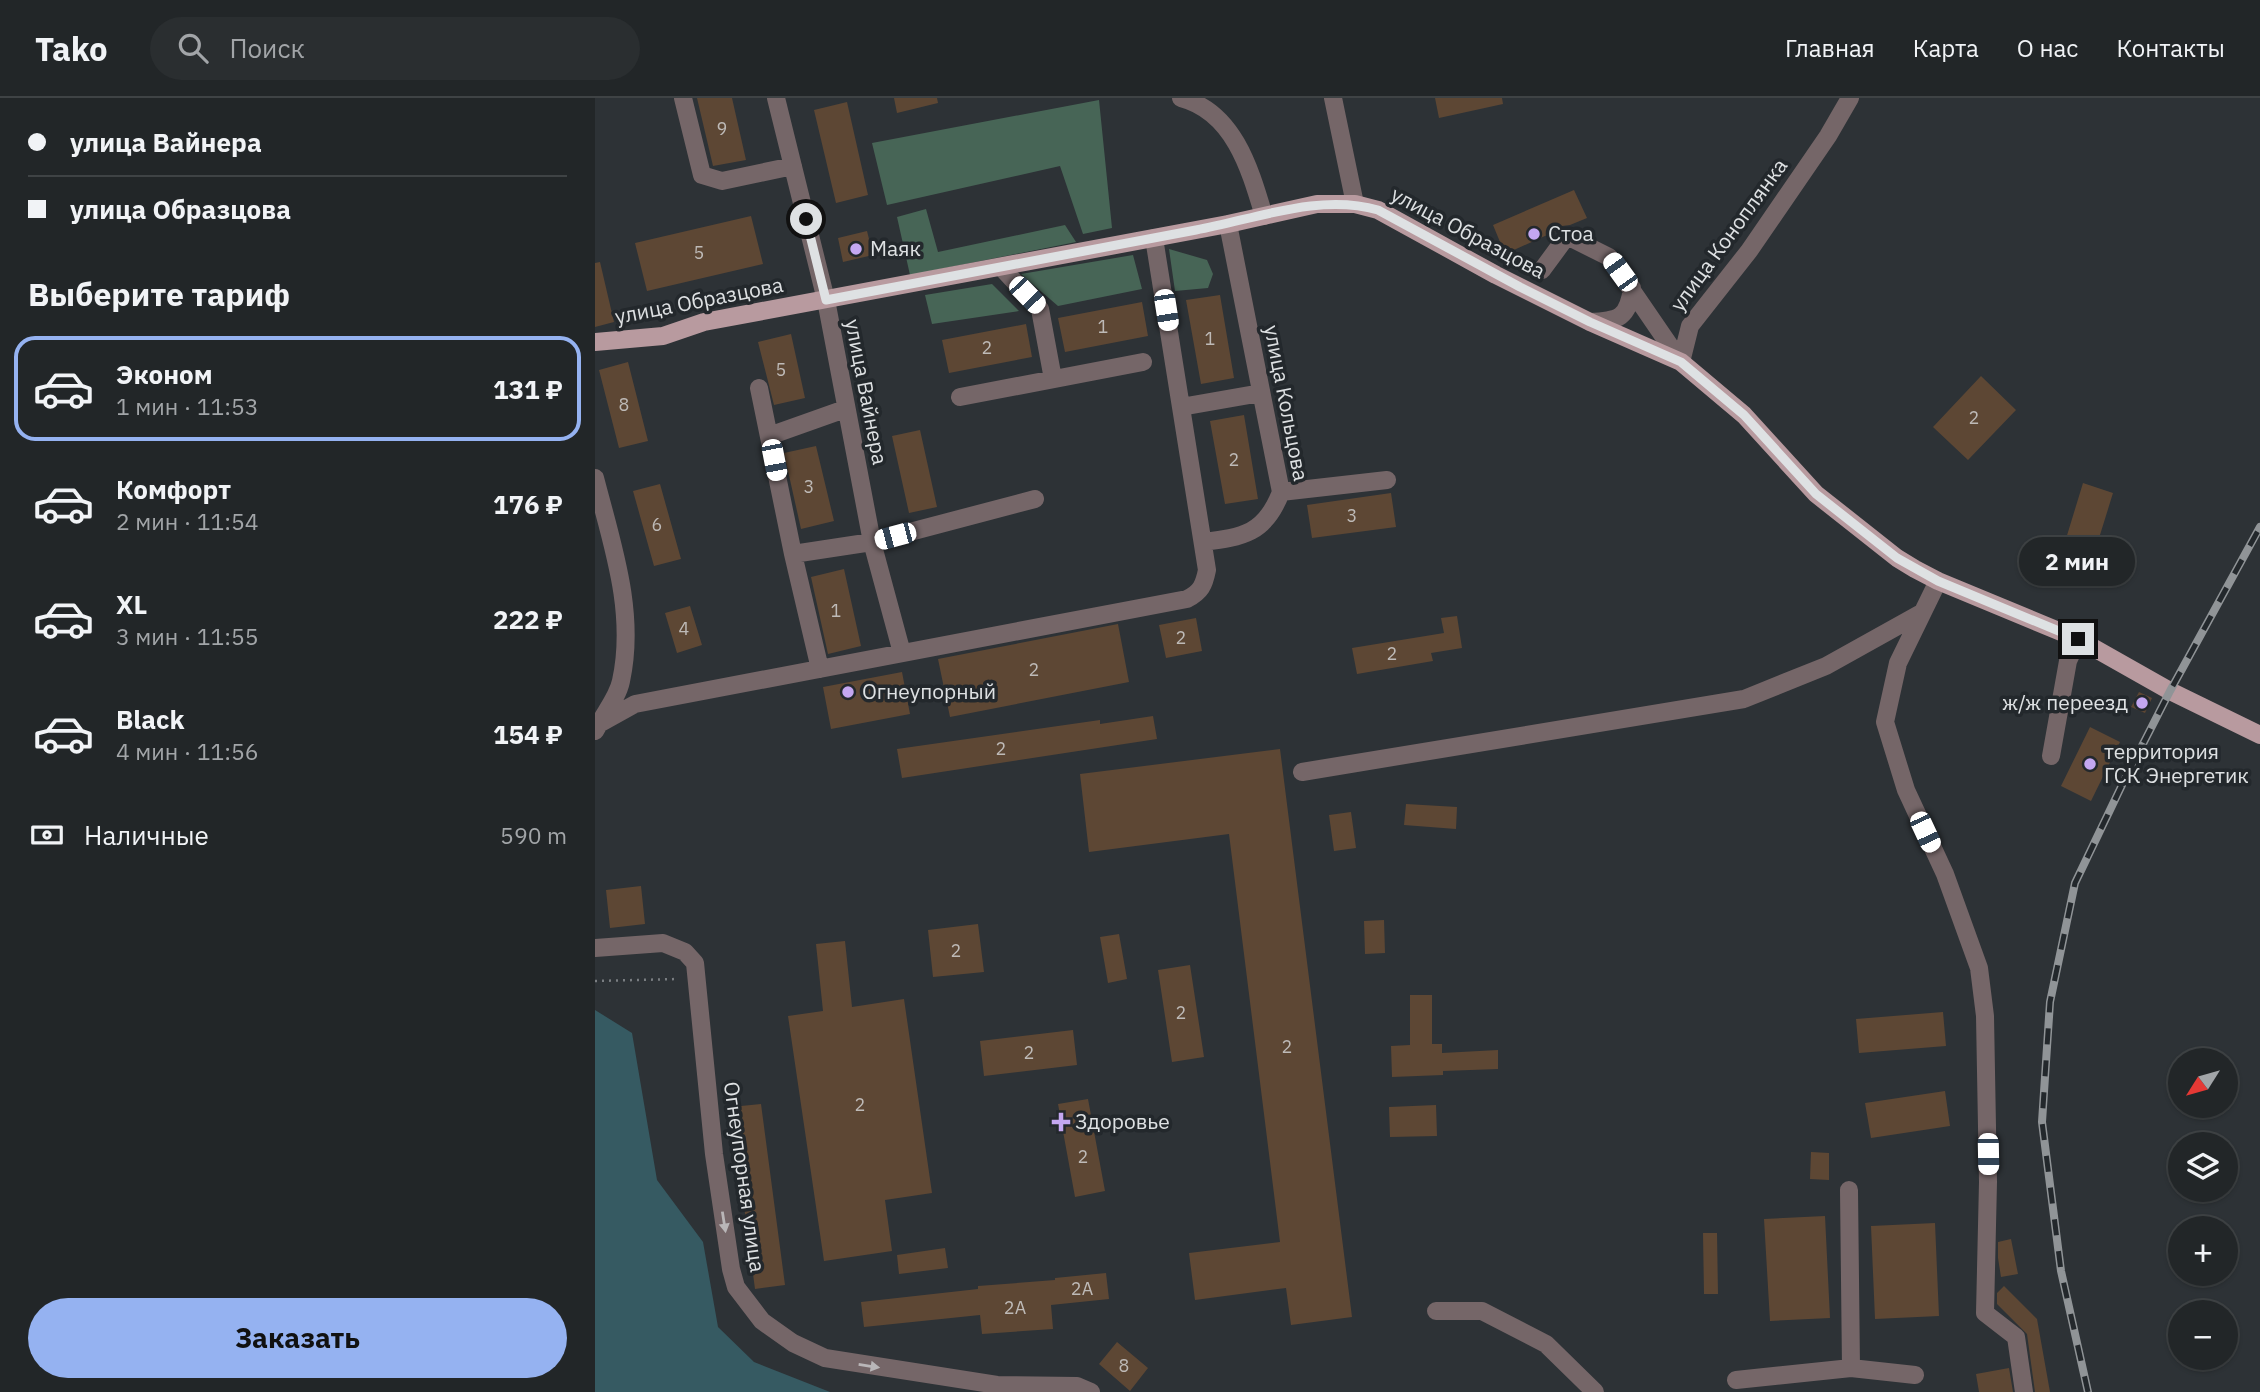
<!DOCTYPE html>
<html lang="ru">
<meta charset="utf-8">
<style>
body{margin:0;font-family:"IBM Plex Sans",sans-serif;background:#2a2e30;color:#f1f3f6;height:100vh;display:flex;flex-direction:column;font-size:26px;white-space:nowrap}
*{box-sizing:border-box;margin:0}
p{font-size:23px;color:#a2a5a8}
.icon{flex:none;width:38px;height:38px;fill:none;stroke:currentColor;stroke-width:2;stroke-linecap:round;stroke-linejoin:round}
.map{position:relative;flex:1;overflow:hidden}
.side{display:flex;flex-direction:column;background:#222628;width:595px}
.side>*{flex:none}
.banner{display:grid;align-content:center;height:154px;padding:0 28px;background:#222628}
.needle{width:46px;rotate:233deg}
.fabs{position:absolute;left:1573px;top:950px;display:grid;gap:14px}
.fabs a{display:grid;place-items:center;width:70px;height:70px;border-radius:50%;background:#222628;box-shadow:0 2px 5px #0004,0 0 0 2px #3f4345;font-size:35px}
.end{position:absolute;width:32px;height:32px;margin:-16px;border:9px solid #dee1e3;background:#111;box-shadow:0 0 0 4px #111}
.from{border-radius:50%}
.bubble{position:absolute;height:49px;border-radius:24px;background:#222628;box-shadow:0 2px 5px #0004,0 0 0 2px #3f4345;font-size:23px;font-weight:700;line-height:49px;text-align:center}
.car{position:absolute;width:21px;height:42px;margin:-21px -10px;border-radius:9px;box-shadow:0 0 5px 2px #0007;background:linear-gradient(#fff 24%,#345 0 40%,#fff 0 76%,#345 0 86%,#fff 0)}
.banner b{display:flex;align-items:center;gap:24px;height:66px;font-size:26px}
.banner b+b{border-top:2px solid #3f4345}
.banner i{width:18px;height:18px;background:#f1f3f6}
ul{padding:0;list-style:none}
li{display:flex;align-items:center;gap:21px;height:105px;margin:0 14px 10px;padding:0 14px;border:4px solid transparent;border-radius:21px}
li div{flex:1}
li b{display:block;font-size:26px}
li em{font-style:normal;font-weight:700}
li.active{border-color:#95b2f1}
li>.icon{width:63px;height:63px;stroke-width:1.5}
h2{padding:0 28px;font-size:32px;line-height:84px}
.pay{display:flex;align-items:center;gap:18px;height:77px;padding:0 28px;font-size:26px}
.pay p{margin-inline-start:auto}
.primary-button{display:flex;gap:14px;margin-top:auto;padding:14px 28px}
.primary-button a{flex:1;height:80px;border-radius:42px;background:#95b2f1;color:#111;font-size:28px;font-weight:700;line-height:80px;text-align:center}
header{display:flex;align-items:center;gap:42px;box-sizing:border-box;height:98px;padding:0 35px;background:#222628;border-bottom:2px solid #3f4345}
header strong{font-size:33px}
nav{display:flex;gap:38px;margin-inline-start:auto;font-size:24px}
.search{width:490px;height:63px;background:#2a2e30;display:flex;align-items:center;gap:18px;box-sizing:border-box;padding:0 24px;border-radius:38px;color:#a2a5a8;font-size:26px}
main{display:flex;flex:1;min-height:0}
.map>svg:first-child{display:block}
.forest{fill:#476556}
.water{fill:#365a62}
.building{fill:#5d4734}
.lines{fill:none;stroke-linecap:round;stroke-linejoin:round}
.path{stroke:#7a7e82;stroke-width:2.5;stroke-dasharray:2 5;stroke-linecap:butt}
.minor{stroke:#756668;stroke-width:18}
.major{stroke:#b89a9f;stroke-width:18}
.rail-casing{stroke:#909497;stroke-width:8}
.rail{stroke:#23282c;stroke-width:5;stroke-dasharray:16;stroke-linecap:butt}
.oneway{fill:#b9b6b8}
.route{stroke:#dee1e3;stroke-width:9}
.poi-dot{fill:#c4a7f1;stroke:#23282c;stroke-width:2.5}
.labels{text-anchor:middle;stroke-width:7;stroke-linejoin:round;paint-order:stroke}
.number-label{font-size:18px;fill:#bebab7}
.street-label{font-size:21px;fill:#dee1e3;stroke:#23282c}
.poi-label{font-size:21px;fill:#dee1e3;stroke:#23282c;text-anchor:start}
</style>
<header>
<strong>Tako</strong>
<div class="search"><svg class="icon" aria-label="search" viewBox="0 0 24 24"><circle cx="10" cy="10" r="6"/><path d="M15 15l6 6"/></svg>Поиск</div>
<nav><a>Главная</a><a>Карта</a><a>О нас</a><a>Контакты</a></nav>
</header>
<main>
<section class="side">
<div class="banner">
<b><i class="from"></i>улица Вайнера</b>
<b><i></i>улица Образцова</b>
</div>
<h2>Выберите тариф</h2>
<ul>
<li class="active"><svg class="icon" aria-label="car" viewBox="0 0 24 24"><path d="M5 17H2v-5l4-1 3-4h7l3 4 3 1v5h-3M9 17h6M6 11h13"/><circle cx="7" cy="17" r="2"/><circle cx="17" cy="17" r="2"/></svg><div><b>Эконом</b><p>1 мин · 11:53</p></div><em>131 ₽</em></li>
<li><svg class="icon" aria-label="car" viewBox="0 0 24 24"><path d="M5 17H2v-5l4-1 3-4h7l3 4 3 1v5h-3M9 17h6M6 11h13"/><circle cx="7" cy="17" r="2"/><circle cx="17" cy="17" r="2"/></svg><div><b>Комфорт</b><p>2 мин · 11:54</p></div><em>176 ₽</em></li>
<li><svg class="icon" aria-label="car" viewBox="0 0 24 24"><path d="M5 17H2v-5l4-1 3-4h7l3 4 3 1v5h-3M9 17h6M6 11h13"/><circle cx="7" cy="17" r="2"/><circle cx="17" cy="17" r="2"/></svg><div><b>XL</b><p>3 мин · 11:55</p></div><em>222 ₽</em></li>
<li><svg class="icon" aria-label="car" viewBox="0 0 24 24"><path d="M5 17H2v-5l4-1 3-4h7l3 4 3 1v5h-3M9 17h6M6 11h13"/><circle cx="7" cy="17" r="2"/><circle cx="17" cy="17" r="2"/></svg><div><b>Black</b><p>4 мин · 11:56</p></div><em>154 ₽</em></li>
</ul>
<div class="pay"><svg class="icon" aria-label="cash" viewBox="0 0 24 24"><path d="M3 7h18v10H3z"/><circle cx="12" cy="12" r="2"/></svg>Наличные<p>590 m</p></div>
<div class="primary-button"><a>Заказать</a></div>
</section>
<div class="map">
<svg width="1665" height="1294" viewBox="0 0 1665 1294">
<rect width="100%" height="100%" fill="#2d3236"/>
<path class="forest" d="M504 2 517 130 488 136 465 68 292 107 277 45Z
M331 111 343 154 470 127 481 144 315 177 302 119Z
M574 151 612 162 618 176 613 190 580 193Z
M538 157 547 191 463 208 426 176Z
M397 186 424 213 337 226 330 197Z"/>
<path class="water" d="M0 912 37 935 62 1082 108 1144 123 1229 159 1264 235 1294H0Z"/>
<path class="building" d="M102 0H137L151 62 118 68Z
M299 0H342L343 5 302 15Z
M840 0H907L908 6 844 20Z
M252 4 273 97 241 105 219 12Z
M979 92 992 120 975 127 967 128 961 133 910 156 898 127Z
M156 118 168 166 52 193 40 145Z
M272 133 278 157 248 164 243 140Z
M5 164 19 224 0 229V165Z
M625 197 639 280 606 286 591 202Z
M547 204 553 238 470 254 463 220Z
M431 226 437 259 354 275 347 242Z
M196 236 210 300 179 307 163 244Z
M33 264 53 343 24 350 4 272Z
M1386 278 1421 312 1373 362 1338 329Z
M649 317 663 401 630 406 615 323Z
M325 332 342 409 314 415 297 338Z
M221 348 239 423 206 431 189 355Z
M1488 385 1518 395 1496 466 1466 457Z
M65 386 86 461 59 468 38 393Z
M796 395 801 429 717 440 712 407Z
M249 471 266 548 233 556 216 479Z
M95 508 107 547 82 555 70 515Z
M862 518 867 550 836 555 838 563 762 576 757 550 849 535 846 520Z
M601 520 607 553 571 560 564 527Z
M523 526 534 584 355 619 343 561Z
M307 574 315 616 236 631 228 589Z
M1544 594 1557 600 1550 615 1536 609Z
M558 618 562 641 307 680 302 651 505 622V626Z
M1495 629 1525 644 1496 703 1466 688Z
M685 651 757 1219 696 1227 691 1190 600 1202 594 1155 685 1144 634 736 494 754 485 676Z
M811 706 862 709 861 731 809 727Z
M756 714 761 750 739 753 734 717Z
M46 788 50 826 15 830 11 792Z
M789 822 790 855 770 856 769 823Z
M383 826 389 874 338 879 333 832Z
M524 836 532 881 513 885 505 839Z
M250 843 257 909 309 901 337 1095 290 1102 297 1153 229 1163 193 918 228 913 221 846Z
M595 867 609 959 577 964 563 872Z
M815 897H837V946H847V955L903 952V971L848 973V977L797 979 796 948 815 947Z
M1348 914 1351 948 1264 955 1261 921Z
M478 932 482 967 389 978 385 943Z
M1350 993 1355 1028 1276 1040 1270 1005Z
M493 1001 510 1093 480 1099 463 1006Z
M166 1006 190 1187 160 1191 136 1009Z
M841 1007 842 1038 795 1039 794 1009Z
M1216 1054 1234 1055V1082L1215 1081Z
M1230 1118 1235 1220 1175 1223 1169 1121Z
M1340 1125 1344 1218 1280 1221 1276 1128Z
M1108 1135H1122L1123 1196H1109Z
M1416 1141 1423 1176 1406 1179 1403 1160V1144Z
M350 1150 353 1170 304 1176 302 1157Z
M511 1175 514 1201 456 1207 458 1231 387 1236 385 1217 269 1229 266 1204 383 1191V1188L460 1182V1180Z
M1409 1188 1442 1221 1455 1294H1440L1432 1236 1402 1206V1195Z
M522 1244 553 1270 535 1293 504 1266Z
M1414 1270 1418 1294H1384L1381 1276Z"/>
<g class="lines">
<path class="path" d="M0 883 84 881"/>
<path class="minor" d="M88 0 107 77 127 83 198 68
M181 0 231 202 277 444 307 555
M586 0C639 14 655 71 669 118
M738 0 760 106
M406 169 445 211 458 281
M947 172 972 138 1014 159 1086 264 1095 228 1154 153 1233 38 1255 0
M995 224C1024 223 1033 220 1037 190
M164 290 198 456 225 571
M365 299 548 264
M586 309 666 295
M174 338 250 311
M0 380C17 446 41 514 26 583 23 598 11 613 4 626
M686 394 792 382
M608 444C648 439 670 436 686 394L633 126
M198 456 277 444 440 401
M1343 483 1303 565 1290 624 1311 692 1350 776 1384 870 1390 918 1393 1084 1390 1215 1421 1239 1429 1294
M0 633 4 626 40 606 592 501C606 494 609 487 612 472L559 140
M1456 658 1473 563 1483 541
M707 674 1149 601 1231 568 1328 514
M0 850 68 845 90 854 100 865 119 1056 136 1171 141 1189 167 1223 198 1245 230 1260 402 1287 482 1288 496 1294
M1254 1092 1256 1270 1320 1277
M841 1213H887L951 1246 1000 1294
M1141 1282 1256 1270"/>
<path class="major" d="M0 244 68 238 109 224 633 126 722 106H760L783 112 901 177 995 224 1086 264 1149 317 1221 396 1302 460 1320 471 1343 483 1483 541 1575 593 1665 637"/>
<g class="rail-casing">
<path id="rail" d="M1493 1294 1466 1173 1447 1024 1455 904 1480 785 1527 687 1575 593 1665 429"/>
</g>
<use href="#rail" class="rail"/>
</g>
<defs><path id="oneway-solid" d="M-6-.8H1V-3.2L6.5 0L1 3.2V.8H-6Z" transform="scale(1.75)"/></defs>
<g class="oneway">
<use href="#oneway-solid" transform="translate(129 1124) rotate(81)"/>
<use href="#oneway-solid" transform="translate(274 1268) rotate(9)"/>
</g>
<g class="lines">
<path class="route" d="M211 121 231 202C354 179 478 155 601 132 661 121 724 95 783 112L925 189 995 224 1086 264 1149 317 1221 396 1302 460 1343 483 1483 541"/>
</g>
<g class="poi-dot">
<circle cx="939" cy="136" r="7"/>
<circle cx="261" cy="151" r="7"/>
<circle cx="253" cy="594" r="7"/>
<circle cx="1547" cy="605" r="7"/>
<circle cx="1495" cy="666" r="7"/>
<path d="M462.5 1013.5h7v7h7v7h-7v7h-7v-7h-7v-7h7z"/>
</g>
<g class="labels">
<g class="number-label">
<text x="127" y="37">9</text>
<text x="104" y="161">5</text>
<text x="508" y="235">1</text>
<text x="615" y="247">1</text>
<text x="392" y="256">2</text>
<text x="186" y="278">5</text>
<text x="29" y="313">8</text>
<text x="1379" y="326">2</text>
<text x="639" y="368">2</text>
<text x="214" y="395">3</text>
<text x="757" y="424">3</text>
<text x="62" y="433">6</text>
<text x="241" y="519">1</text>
<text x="89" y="537">4</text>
<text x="586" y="546">2</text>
<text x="797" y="562">2</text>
<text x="439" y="578">2</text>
<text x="406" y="657">2</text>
<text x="361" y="859">2</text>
<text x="586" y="921">2</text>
<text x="692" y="955">2</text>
<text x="434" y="961">2</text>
<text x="265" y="1013">2</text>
<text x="488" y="1065">2</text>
<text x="487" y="1197">2А</text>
<text x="420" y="1216">2А</text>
<text x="529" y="1274">8</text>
</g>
<g class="street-label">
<text transform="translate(873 135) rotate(28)" y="7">улица Образцова</text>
<text transform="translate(1134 137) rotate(-54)" y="7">улица Коноплянка</text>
<text transform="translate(104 203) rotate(-11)" y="7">улица Образцова</text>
<text transform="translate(271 294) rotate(79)" y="7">улица Вайнера</text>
<text transform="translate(691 305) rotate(79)" y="7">улица Кольцова</text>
<text transform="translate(149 1079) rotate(82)" y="7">Огнеупорная улица</text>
</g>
<g class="poi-label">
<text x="953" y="143">Стоа</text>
<text x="275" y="158">Маяк</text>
<text x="267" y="601">Огнеупорный</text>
<text x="1533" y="612" text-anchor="end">ж/ж переезд</text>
<text x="1509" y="661">территория<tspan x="1509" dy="24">ГСК Энергетик</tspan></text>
<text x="480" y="1031">Здоровье</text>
</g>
</g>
</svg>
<div class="fabs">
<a><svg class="needle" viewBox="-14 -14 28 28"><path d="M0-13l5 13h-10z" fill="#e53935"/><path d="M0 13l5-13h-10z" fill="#a2a5a8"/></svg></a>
<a><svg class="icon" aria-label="layers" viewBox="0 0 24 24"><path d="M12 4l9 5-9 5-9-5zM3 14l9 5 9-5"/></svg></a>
<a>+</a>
<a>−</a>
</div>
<i class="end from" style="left:211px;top:121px"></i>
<i class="end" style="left:1483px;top:541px"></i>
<div class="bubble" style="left:1424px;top:439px;width:116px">2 мин</div>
<i class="car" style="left:1025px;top:174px;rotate:324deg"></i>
<i class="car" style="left:432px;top:197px;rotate:136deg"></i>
<i class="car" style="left:571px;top:212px;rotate:171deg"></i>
<i class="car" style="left:179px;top:362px;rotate:169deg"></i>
<i class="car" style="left:300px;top:438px;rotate:255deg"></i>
<i class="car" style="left:1330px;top:734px;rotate:155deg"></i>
<i class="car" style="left:1393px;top:1056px;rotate:179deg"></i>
</div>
</main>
